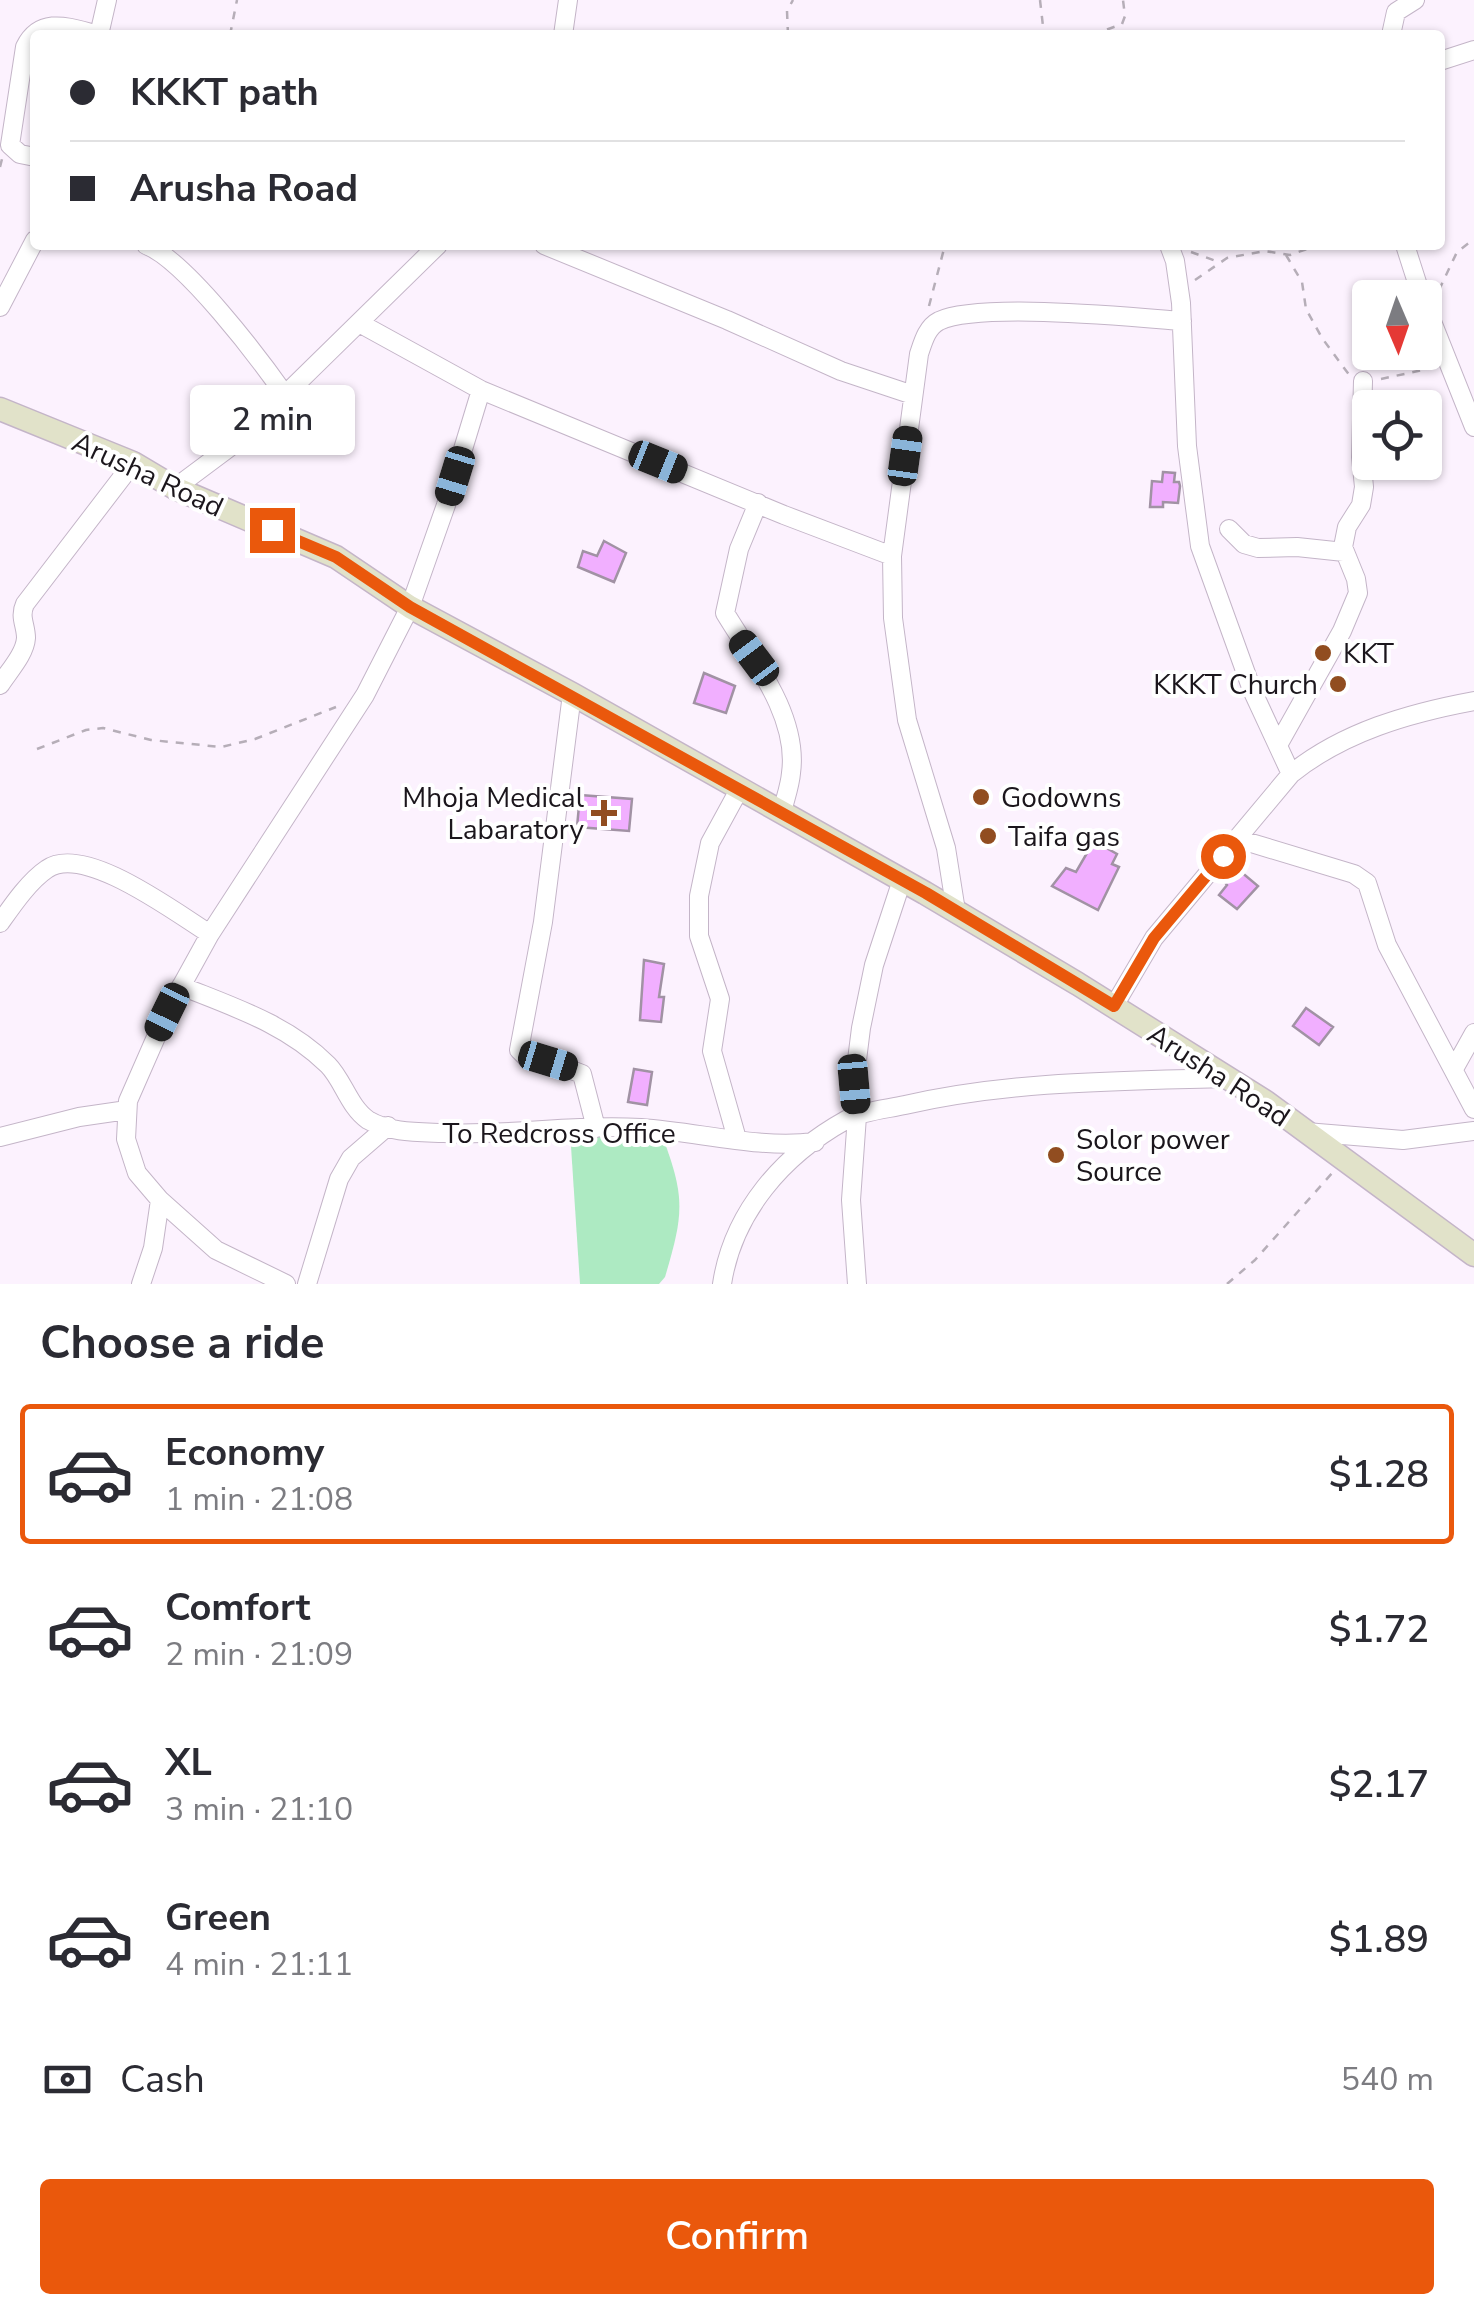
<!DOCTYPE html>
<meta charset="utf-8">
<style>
body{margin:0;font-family:"Nunito Sans",sans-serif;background:#f2f2f3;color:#2b2b33;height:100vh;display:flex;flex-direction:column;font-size:38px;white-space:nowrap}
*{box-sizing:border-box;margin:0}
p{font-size:32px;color:#7c7c81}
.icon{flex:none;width:55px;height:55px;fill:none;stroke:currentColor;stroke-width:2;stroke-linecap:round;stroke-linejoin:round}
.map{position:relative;height:1284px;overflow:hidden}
.panel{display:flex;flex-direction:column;background:#fff;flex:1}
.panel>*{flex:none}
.top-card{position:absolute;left:30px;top:30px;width:1415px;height:220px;border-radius:10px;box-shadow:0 2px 8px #0004;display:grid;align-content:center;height:220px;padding:0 40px;background:#fff}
.needle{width:65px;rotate:178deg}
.fabs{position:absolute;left:1352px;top:280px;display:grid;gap:20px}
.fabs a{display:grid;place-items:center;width:90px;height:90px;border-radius:10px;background:#fff;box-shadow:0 2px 8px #0004;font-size:50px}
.end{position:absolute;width:45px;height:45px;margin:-22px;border:12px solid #ea580c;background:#fff;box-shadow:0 0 0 5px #fff}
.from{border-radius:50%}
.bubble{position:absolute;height:70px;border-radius:10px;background:#fff;box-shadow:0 2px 8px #0004;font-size:32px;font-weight:600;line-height:70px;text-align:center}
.car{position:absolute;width:30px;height:60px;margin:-30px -15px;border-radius:12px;box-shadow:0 0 8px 2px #0007;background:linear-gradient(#222 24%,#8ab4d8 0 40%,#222 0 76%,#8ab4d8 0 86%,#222 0)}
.top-card b{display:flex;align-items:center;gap:35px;height:95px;font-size:38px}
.top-card b+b{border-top:2px solid #e1e1e2}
.top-card i{width:25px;height:25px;background:#2b2b33}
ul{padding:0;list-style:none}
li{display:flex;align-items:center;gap:30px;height:140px;margin:0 20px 15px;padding:0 20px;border:5px solid transparent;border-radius:10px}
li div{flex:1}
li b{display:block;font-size:38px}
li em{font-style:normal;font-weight:600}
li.current{border-color:#ea580c}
li>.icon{width:90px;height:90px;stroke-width:1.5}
h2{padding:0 40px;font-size:45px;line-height:120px}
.pay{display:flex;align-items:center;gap:25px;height:110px;padding:0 40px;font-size:38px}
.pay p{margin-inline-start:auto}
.action{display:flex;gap:20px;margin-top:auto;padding:20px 40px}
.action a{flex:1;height:115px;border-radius:10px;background:#ea580c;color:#fff;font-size:40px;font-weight:600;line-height:115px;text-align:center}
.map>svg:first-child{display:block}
.green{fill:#adeac2}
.building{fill:#f1afff;stroke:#a192a4;stroke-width:2.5}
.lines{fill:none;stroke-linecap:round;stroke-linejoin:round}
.street-casing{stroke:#c4b5c8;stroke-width:20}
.secondary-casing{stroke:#c4b5c8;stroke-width:25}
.path{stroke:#b6aeb8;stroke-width:2.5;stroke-dasharray:8 8;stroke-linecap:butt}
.street{stroke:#fff;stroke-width:18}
.secondary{stroke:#e1e2c9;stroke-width:22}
.route{stroke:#ea580c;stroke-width:12}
.poi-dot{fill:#914d20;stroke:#fff;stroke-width:4}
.labels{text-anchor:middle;stroke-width:8;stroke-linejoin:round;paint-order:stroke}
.street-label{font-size:28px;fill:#1b161c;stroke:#fff}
.poi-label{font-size:28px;fill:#1b161c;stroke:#fff;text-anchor:start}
</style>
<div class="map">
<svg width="1474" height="1284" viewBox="0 0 1474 1284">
<rect width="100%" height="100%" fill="#fcf2fe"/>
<path class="green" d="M570 1131 663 1138C686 1199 683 1216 665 1277L659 1284H580Z"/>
<path class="building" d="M1163 472 1175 473 1174 482H1179L1180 486 1178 503 1163 502V507H1150L1152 481 1162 482Z
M604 541 626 553 614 582 578 567 583 551 597 556Z
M704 673 735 686 726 713 694 703Z
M580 795 632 799 629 831 577 827Z
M1094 841 1117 854 1112 864 1119 867 1098 910 1052 886 1066 868 1076 872Z
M1230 870 1235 876 1240 871 1258 886 1237 909 1219 895 1227 885 1223 880Z
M644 960 664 964 659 997H664L661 1022 640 1020Z
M1306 1008 1333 1027 1319 1045 1293 1026Z
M634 1069 652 1072 647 1105 628 1102Z"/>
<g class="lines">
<g class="street-casing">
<path id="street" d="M563 35 568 0
M1391 35 1396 12 1415 0
M1440 61 1474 50
M35 157 20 154 10 145 25 47C41 15 70 28 99 35L107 0
M146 245C185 260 259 358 285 395
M544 245 727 320 841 371 913 395
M1169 245 1175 261 1181 303 1187 446 1200 546 1252 690 1291 774
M1405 245 1422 298
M1425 304 1474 427
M0 307 35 240
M361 324 481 390 784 515 892 556
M175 488 238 441 438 245
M758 503 739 549 725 613C752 658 799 716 791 773 790 786 785 799 782 812
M1229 529 1244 544 1258 548 1297 547 1344 552
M0 685C9 671 25 654 26 638 26 625 19 617 25 604L133 463
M572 694 543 922 519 1050 529 1060 548 1061 582 1074 596 1128
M1278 745 1342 631 1358 593 1356 579 1343 547 1347 527 1361 505 1364 487 1361 457 1363 381
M1238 839 1354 874 1367 883 1387 945 1474 1109
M956 911 946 848 907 720 893 618 892 556 919 354C923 342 927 327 939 321 980 302 1132 317 1182 321
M0 923C12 906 29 881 47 869 84 843 176 913 210 934
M181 986C233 1007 287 1024 328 1065 343 1080 349 1107 368 1120 390 1133 418 1132 443 1133 509 1136 575 1124 641 1128 700 1132 757 1149 815 1142
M1114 1006 1154 938 1291 774C1343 732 1409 713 1474 701
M1454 1069 1474 1033
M1306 1132 1403 1140 1474 1131
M0 1137 79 1117 127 1110
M737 1139 712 1051 720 999 699 936V896L710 843 740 788
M141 1284 153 1248 160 1200
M286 1284 216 1250 160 1200 137 1173 126 1139 128 1101 167 1012 210 934 365 695 410 607 446 505 481 390
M307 1284 339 1179 351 1158 388 1126
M722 1284C733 1212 783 1155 846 1120 862 1111 887 1109 905 1105 1010 1081 1118 1081 1225 1078
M857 1284 851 1200 857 1116 854 1084 861 1028 874 965 902 880"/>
</g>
<g class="secondary-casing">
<path id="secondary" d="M0 409 133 463 175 488 336 557 410 607 572 694 925 893 1078 984 1266 1102 1474 1255"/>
</g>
<path class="path" d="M1040 0 1044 35
M230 35 237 0
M788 35 787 11 793 0
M1092 35 1122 24 1125 16 1123 0
M0 167 2 159
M1191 252 1216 261
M1286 255 1302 282 1306 309 1322 338 1350 376
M1195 280 1227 258 1265 251 1290 255 1318 245
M1439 290 1457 252 1474 239
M929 306 945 245
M1381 379 1432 368
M37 749 86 730 103 728 151 740 221 747 255 739 336 707
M1227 1284 1255 1260 1333 1172"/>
<use href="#street" class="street"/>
<use href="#secondary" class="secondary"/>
</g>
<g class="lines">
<path class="route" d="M272 530 336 557 410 607 926 893 1114 1006 1154 938 1223 856"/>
</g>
<g class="poi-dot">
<circle cx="1323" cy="653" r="10"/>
<circle cx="1338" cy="684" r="10"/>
<circle cx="981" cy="797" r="10"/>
<path d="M599 798h10v10h10v10h-10v10h-10v-10h-10v-10h10z"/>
<circle cx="988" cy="836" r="10"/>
<circle cx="1056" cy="1155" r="10"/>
</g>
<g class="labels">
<g class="street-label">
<text transform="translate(148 474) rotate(25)" y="10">Arusha Road</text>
<text transform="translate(1219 1075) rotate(33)" y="10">Arusha Road</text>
<text x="559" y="1143">To Redcross Office</text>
</g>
<g class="poi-label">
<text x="1343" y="663">KKT</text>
<text x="1318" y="694" text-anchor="end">KKKT Church</text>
<text x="584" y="807" text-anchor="end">Mhoja Medical<tspan x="584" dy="32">Labaratory</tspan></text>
<text x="1001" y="807">Godowns</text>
<text x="1008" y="846">Taifa gas</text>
<text x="1076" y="1149">Solor power<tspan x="1076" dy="32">Source</tspan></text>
</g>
</g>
</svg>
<div class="fabs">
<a><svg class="needle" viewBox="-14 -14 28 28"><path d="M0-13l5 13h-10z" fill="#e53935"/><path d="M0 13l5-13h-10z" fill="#7c7c81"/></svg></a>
<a><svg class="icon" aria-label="locate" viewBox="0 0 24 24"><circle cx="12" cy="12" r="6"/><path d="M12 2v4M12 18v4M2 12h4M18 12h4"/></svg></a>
</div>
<i class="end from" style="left:1223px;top:856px"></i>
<i class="end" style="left:272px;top:530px"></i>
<div class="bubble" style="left:190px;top:385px;width:165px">2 min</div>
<i class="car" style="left:905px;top:456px;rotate:8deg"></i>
<i class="car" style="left:658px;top:462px;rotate:112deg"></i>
<i class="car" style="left:455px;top:476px;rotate:197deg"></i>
<i class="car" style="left:754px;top:658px;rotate:323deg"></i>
<i class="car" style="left:167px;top:1012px;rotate:206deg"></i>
<i class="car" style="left:548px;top:1061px;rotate:107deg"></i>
<i class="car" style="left:854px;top:1084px;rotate:175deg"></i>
<div class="top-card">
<b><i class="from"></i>KKKT path</b>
<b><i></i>Arusha Road</b>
</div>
</div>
<section class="panel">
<h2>Choose a ride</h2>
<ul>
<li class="current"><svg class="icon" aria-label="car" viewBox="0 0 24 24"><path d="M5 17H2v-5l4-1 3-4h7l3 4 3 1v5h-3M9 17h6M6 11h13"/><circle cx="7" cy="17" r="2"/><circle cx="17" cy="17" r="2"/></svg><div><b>Economy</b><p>1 min · 21:08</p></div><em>$1.28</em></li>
<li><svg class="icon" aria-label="car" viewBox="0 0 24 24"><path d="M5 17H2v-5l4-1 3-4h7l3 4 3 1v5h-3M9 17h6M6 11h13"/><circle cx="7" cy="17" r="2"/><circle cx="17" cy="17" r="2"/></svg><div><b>Comfort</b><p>2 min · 21:09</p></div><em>$1.72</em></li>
<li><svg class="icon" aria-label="car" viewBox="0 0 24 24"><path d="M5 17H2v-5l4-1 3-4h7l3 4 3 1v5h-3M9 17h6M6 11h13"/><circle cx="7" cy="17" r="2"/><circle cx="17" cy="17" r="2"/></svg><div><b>XL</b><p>3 min · 21:10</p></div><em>$2.17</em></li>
<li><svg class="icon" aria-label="car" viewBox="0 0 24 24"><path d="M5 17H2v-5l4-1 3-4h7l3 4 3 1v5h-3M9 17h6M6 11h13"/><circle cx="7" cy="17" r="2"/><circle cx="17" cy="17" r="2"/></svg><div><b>Green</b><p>4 min · 21:11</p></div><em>$1.89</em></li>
</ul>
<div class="pay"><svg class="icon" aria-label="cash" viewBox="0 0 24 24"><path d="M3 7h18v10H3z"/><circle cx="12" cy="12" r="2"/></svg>Cash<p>540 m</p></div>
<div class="action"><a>Confirm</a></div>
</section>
